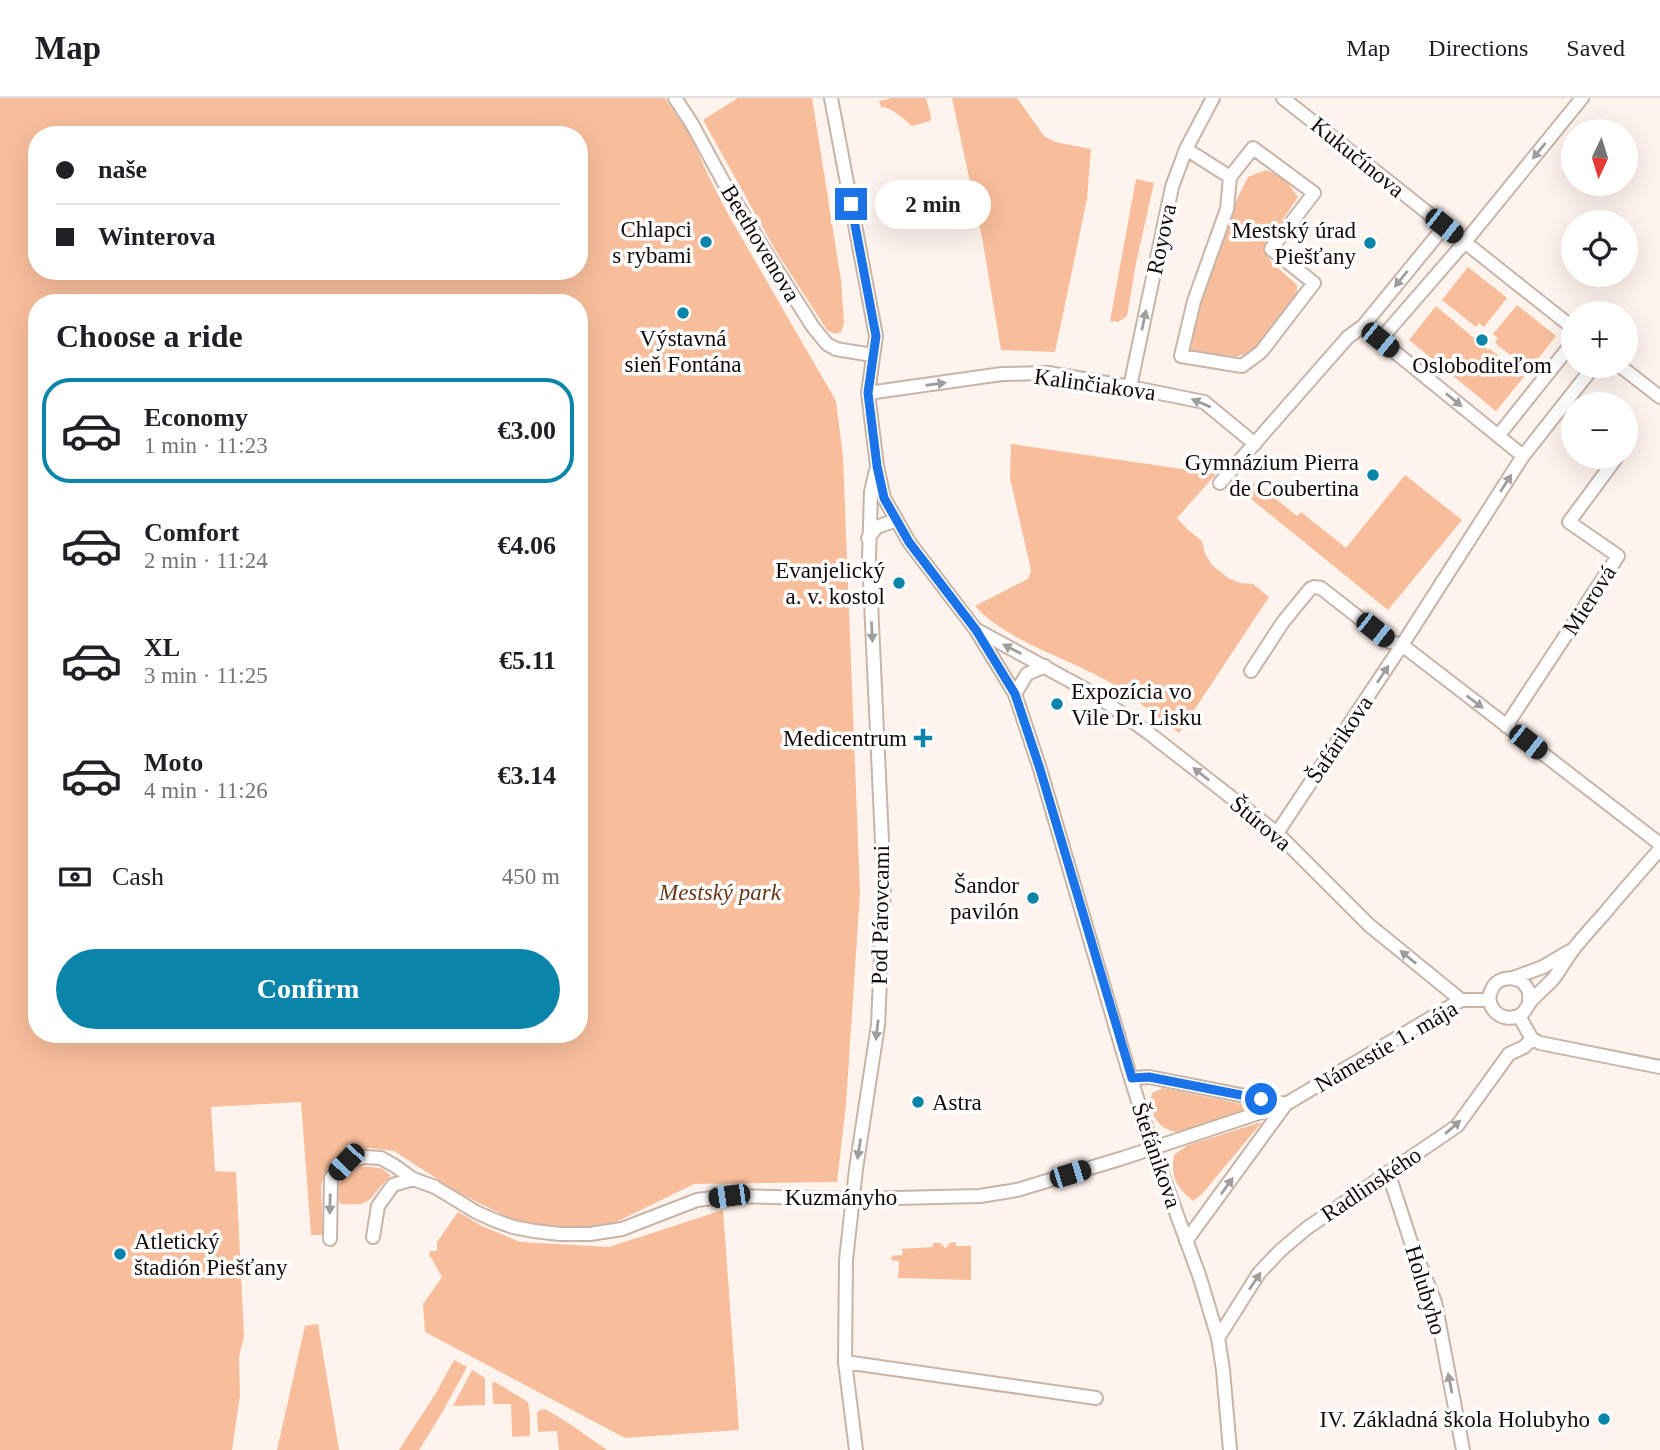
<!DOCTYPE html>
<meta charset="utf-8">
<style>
body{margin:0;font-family:"Times New Roman",serif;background:#f6f6f6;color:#202124;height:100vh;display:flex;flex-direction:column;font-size:26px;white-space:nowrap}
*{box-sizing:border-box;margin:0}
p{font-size:23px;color:#757577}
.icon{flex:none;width:38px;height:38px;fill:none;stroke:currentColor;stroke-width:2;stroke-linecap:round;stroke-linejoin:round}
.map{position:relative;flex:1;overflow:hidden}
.sheet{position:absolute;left:28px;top:196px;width:560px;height:749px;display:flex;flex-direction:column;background:#fff;border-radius:28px;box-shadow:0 7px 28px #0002}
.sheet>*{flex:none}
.banner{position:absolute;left:28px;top:28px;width:560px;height:154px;border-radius:28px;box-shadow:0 7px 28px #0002;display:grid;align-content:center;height:154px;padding:0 28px;background:#fff}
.needle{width:46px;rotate:184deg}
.controls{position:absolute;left:1561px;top:21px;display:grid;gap:14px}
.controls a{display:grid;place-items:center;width:77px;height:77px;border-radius:50%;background:#fff;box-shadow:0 7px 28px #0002;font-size:35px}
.end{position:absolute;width:32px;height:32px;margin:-16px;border:9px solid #1a73e8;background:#fff;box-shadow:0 0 0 4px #fff}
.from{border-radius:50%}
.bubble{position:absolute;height:49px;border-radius:24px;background:#fff;box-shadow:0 7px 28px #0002;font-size:23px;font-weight:700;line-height:49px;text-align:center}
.car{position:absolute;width:21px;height:42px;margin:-21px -10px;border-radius:9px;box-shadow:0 0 5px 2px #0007;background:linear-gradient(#222 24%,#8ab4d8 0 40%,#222 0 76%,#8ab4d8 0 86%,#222 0)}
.banner b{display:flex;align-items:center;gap:24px;height:66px;font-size:26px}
.banner b+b{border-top:2px solid #e0e0e0}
.banner i{width:18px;height:18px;background:#202124}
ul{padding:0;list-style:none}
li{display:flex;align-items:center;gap:21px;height:105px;margin:0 14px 10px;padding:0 14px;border:4px solid transparent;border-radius:28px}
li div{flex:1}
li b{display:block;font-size:26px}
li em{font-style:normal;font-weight:700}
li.on{border-color:#0a84a9}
li>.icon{width:63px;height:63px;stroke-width:1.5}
h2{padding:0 28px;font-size:32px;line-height:84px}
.pay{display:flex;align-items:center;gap:18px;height:77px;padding:0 28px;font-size:26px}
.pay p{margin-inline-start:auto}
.action{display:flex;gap:14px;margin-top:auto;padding:14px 28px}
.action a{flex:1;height:80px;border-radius:42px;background:#0a84a9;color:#fff;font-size:28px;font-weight:700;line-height:80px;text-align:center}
header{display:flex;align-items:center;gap:42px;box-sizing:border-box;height:98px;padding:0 35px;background:#fff;border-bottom:2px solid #e0e0e0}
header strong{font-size:33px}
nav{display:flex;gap:38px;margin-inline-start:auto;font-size:24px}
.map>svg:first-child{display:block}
.green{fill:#f8be9b;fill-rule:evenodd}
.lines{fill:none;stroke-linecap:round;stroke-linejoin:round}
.minor-casing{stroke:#c7b5aa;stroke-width:16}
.minor{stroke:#fff;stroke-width:12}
.oneway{fill:#a09e9d}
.route{stroke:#1a73e8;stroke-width:9}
.poi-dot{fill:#0a84a9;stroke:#fff;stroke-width:2.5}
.labels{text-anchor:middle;stroke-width:7;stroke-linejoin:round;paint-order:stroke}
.street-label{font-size:23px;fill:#120c09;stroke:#fff}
.poi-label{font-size:23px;fill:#120c09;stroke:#fff;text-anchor:end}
.park-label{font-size:23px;font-style:italic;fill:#683715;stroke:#fff}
</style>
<header>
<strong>Map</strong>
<nav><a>Map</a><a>Directions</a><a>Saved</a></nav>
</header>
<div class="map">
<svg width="1660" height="1352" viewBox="0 0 1660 1352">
<rect width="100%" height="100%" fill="#fff3ed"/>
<path class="green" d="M0 0H665L691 38 708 77 729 118 836 303 843 358 860 795 846 1006 837 1084 694 1086 600 1132 530 1130 459 1095 394 1053 369 1050 343 1057 333 1065 325 1076 321 1088 323 1137H311L301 1004 211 1009 215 1073 236 1074 244 1238 239 1259 240 1297 232 1352H0ZM37 37H579V173H37ZM37 205H579V936H37Z
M738 0H812L841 182 844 225 841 234 835 236 827 232 776 153 703 22Z
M892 0H926L931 19 930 23 912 28C903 21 893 9 881 9L879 3Z
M952 0H1017L1044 38 1055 44 1091 51 1087 101 1055 254 1001 252 983 145Z
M1266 72 1284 80 1298 99 1264 149 1270 163 1297 187V200L1257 252 1226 262 1186 255C1200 195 1219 134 1248 79Z
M1136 81 1154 85 1136 165 1127 218 1118 224 1110 223Z
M1468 169 1507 200 1484 229 1479 225 1476 229 1442 202Z
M1517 207 1556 238 1529 272 1495 245 1498 240 1493 236Z
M1436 208 1488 252 1490 251 1524 279 1496 313 1409 242Z
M1011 346 1216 376 1177 420 1188 432 1202 443 1205 456 1212 467 1228 480 1240 485 1253 486 1269 499 1179 635C1158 620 1139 603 1117 589 1074 561 1011 547 975 508L1028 481 1031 472 1010 380Z
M1405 377 1462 422 1388 512 1245 396 1255 384 1297 418 1301 414 1346 450Z
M1163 990 1257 1009 1177 1034C1156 1031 1148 1013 1152 995Z
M1262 1024 1202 1096 1193 1103C1177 1089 1170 1080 1174 1057L1188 1047Z
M359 1068 381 1070 391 1078C368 1097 377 1109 341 1106L335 1098C339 1082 345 1076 359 1068Z
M723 1112 739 1332 625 1340 425 1234 423 1206 442 1179 429 1156 430 1153H437V1144L458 1114 482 1128 520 1144 609 1149Z
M956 1144V1148H971V1182L898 1180 899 1163 891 1162 892 1158 902 1157 903 1154 901 1151 933 1149V1145H940L945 1150 948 1148 949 1145Z
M318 1226 339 1352H277L305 1228Z
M454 1262 467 1269 443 1313 419 1352H399L436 1295Z
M472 1272 485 1280V1307L453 1308Z
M495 1284 528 1304 530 1318V1338L512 1339 511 1306H493L492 1285Z
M545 1311 567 1324 607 1352H559L557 1333 538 1334 537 1315 540 1312Z"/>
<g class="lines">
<g class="minor-casing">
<path id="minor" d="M675 0 692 26 724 85 768 158 813 229 827 246 836 251 872 257
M831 0 876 238 868 295 877 368 884 400 909 444 976 532 1015 596 1040 671 1128 971 1153 1051 1200 1180 1218 1240 1223 1272 1230 1352
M1283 0 1573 230
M1186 51 1230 79 1253 50 1314 95 1271 151 1314 185 1261 254 1242 268 1181 258 1194 203 1227 111 1230 79
M1363 228 1523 358
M1380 242 1465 144 1582 0
M1620 268 1660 299
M1130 289 1172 89 1186 51 1213 0
M868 295 1002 276 1048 275 1130 289 1204 304 1255 346
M1498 338 1573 244
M1220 385 1348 239 1363 228 1444 129
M868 440 877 429 896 422
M977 532 1096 597 1150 636 1277 735 1369 827 1461 902
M1251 573 1283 524 1310 491 1314 489 1321 490 1390 544 1402 547 1660 746
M1015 596 1027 576 1045 568
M1506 628 1618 458 1569 424 1617 359
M1277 735 1402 547 1523 358 1594 268
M1513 880 1543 869 1570 853
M1529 905C1529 900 1530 894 1527 890 1520 877 1498 877 1492 891 1488 898 1489 905 1493 911 1500 921 1513 922 1522 916 1526 912 1528 907 1531 903 1538 895 1547 888 1554 880 1560 871 1566 862 1572 853 1582 840 1593 828 1604 816 1622 794 1641 773 1660 751
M1519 918 1532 941 1540 945 1660 969
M1132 980 1149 979 1286 1006 1186 1143
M1388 1074 1411 1144 1435 1204 1463 1352
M373 1139 378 1108 393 1087 413 1081
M330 1141 331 1080 346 1064 364 1059 381 1060 395 1068 413 1081 435 1089 476 1114 494 1122 513 1129 534 1133 560 1136H590L622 1131 697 1102 729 1098 853 1101 980 1098 1017 1092 1123 1060 1286 1006 1461 902H1489
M1218 1240 1259 1175 1281 1152 1307 1130 1457 1028 1509 956 1524 949 1532 941
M845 1264 1096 1300
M856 1352 845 1264 846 1162 856 1071 878 927 884 787 869 460 871 394 876 372"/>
</g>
<use href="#minor" class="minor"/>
</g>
<defs><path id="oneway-solid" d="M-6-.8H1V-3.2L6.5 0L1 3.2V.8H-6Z" transform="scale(1.75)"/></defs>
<g class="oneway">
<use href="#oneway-solid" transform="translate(1539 53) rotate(129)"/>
<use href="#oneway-solid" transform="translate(1401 181) rotate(129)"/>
<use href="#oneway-solid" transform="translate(1144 222) rotate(-78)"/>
<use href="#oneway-solid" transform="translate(936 286) rotate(-8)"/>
<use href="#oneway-solid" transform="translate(1454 302) rotate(39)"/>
<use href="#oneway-solid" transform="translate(1201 305) rotate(-157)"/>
<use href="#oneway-solid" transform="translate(1506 385) rotate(-57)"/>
<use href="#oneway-solid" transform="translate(872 534) rotate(87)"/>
<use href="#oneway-solid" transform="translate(1012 551) rotate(-153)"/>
<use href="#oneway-solid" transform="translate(1383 576) rotate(-56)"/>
<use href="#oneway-solid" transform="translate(1475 604) rotate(37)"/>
<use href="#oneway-solid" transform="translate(1201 676) rotate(-142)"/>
<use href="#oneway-solid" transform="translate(1408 859) rotate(-141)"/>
<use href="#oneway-solid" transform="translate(877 932) rotate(97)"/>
<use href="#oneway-solid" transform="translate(1453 1029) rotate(-41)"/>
<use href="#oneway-solid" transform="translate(859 1051) rotate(99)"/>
<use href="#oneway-solid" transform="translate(1227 1088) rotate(-54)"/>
<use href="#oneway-solid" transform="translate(330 1106) rotate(91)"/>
<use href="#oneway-solid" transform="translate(1255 1183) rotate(-56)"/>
<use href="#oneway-solid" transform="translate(1450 1285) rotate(-101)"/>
</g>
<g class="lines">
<path class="route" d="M851 106 876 238 868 295 877 368 884 400 909 444 976 532 1015 596 1040 671 1132 980 1149 979 1261 1001"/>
</g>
<g class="poi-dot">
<circle cx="706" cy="144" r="7"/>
<circle cx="1370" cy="145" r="7"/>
<circle cx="683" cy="215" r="7"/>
<circle cx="1482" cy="242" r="7"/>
<circle cx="1373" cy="377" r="7"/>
<circle cx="899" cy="485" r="7"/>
<circle cx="1057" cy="606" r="7"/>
<path d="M919.5 629.5h7v7h7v7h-7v7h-7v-7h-7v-7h7z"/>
<circle cx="1033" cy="800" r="7"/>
<circle cx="918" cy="1004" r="7"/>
<circle cx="120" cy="1156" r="7"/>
<circle cx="1604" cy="1321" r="7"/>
</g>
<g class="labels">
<g class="street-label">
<text transform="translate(1358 59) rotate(39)" y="8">Kukučínova</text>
<text transform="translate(1161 141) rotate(-78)" y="8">Royova</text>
<text transform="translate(761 145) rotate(59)" y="8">Beethovenova</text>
<text transform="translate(1095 286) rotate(8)" y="8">Kalinčiakova</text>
<text transform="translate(1589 502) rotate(-57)" y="8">Mierová</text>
<text transform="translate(1339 641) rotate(-56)" y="8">Šafárikova</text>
<text transform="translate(1261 725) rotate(40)" y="8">Štúrova</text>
<text transform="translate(880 817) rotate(-89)" y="8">Pod Párovcami</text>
<text transform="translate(1386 948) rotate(-30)" y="8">Námestie 1. mája</text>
<text transform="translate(1157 1057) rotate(71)" y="8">Štefánikova</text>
<text transform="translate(1371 1086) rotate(-34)" y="8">Radlinského</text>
<text x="841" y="1107">Kuzmányho</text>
<text transform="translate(1426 1192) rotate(73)" y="8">Holubyho</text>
</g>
<g class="poi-label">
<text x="692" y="139">Chlapci<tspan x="692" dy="26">s rybami</tspan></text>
<text x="1356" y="140">Mestský úrad<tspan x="1356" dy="26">Piešťany</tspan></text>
<text x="683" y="248" text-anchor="middle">Výstavná<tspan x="683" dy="26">sieň Fontána</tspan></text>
<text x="1482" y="275" text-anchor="middle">Osloboditeľom</text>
<text x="1359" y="372">Gymnázium Pierra<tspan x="1359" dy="26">de Coubertina</tspan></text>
<text x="885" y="480">Evanjelický<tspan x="885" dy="26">a. v. kostol</tspan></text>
<text x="1071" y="601" text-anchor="start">Expozícia vo<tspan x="1071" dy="26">Vile Dr. Lisku</tspan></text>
<text x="907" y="648">Medicentrum</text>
<text x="1019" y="795">Šandor<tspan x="1019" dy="26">pavilón</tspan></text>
<text x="932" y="1012" text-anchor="start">Astra</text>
<text x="134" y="1151" text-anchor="start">Atletický<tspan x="134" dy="26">štadión Piešťany</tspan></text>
<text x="1590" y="1329">IV. Základná škola Holubyho</text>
</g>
<g class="park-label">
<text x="720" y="802">Mestský park</text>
</g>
</g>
</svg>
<div class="controls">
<a><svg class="needle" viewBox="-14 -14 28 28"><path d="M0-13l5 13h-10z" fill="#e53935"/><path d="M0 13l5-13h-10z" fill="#757577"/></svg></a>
<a><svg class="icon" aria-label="locate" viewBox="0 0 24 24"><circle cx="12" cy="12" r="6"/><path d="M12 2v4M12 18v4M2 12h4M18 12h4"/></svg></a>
<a>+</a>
<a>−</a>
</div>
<i class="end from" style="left:1261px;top:1001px"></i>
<i class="end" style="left:851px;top:106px"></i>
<div class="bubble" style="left:875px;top:82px;width:116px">2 min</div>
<i class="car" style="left:1444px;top:128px;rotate:128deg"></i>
<i class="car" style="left:1380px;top:242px;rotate:129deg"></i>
<i class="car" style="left:1375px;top:532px;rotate:128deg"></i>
<i class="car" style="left:1528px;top:644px;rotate:128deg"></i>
<i class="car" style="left:346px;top:1064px;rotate:223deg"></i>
<i class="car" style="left:1070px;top:1076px;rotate:73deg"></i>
<i class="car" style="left:729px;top:1098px;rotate:262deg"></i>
<div class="banner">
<b><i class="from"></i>naše</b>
<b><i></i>Winterova</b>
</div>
<section class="sheet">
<h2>Choose a ride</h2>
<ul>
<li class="on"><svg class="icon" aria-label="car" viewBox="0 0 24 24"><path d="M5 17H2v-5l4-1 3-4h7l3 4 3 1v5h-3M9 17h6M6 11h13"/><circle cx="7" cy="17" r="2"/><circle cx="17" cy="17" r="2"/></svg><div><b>Economy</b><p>1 min · 11:23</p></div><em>€3.00</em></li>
<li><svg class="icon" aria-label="car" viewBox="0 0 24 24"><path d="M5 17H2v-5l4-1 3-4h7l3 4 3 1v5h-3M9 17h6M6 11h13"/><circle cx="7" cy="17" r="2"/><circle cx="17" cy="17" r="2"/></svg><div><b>Comfort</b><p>2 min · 11:24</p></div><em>€4.06</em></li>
<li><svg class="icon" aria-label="car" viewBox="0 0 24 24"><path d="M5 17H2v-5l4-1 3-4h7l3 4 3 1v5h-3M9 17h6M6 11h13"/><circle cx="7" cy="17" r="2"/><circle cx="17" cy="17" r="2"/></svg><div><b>XL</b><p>3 min · 11:25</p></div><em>€5.11</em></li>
<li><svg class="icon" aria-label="car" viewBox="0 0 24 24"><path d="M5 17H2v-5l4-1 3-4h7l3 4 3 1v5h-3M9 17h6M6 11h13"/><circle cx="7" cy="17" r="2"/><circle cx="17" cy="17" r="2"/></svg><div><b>Moto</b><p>4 min · 11:26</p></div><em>€3.14</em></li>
</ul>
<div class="pay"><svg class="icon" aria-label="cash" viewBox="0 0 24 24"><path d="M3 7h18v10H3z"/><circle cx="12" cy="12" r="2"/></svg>Cash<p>450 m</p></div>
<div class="action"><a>Confirm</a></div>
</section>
</div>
